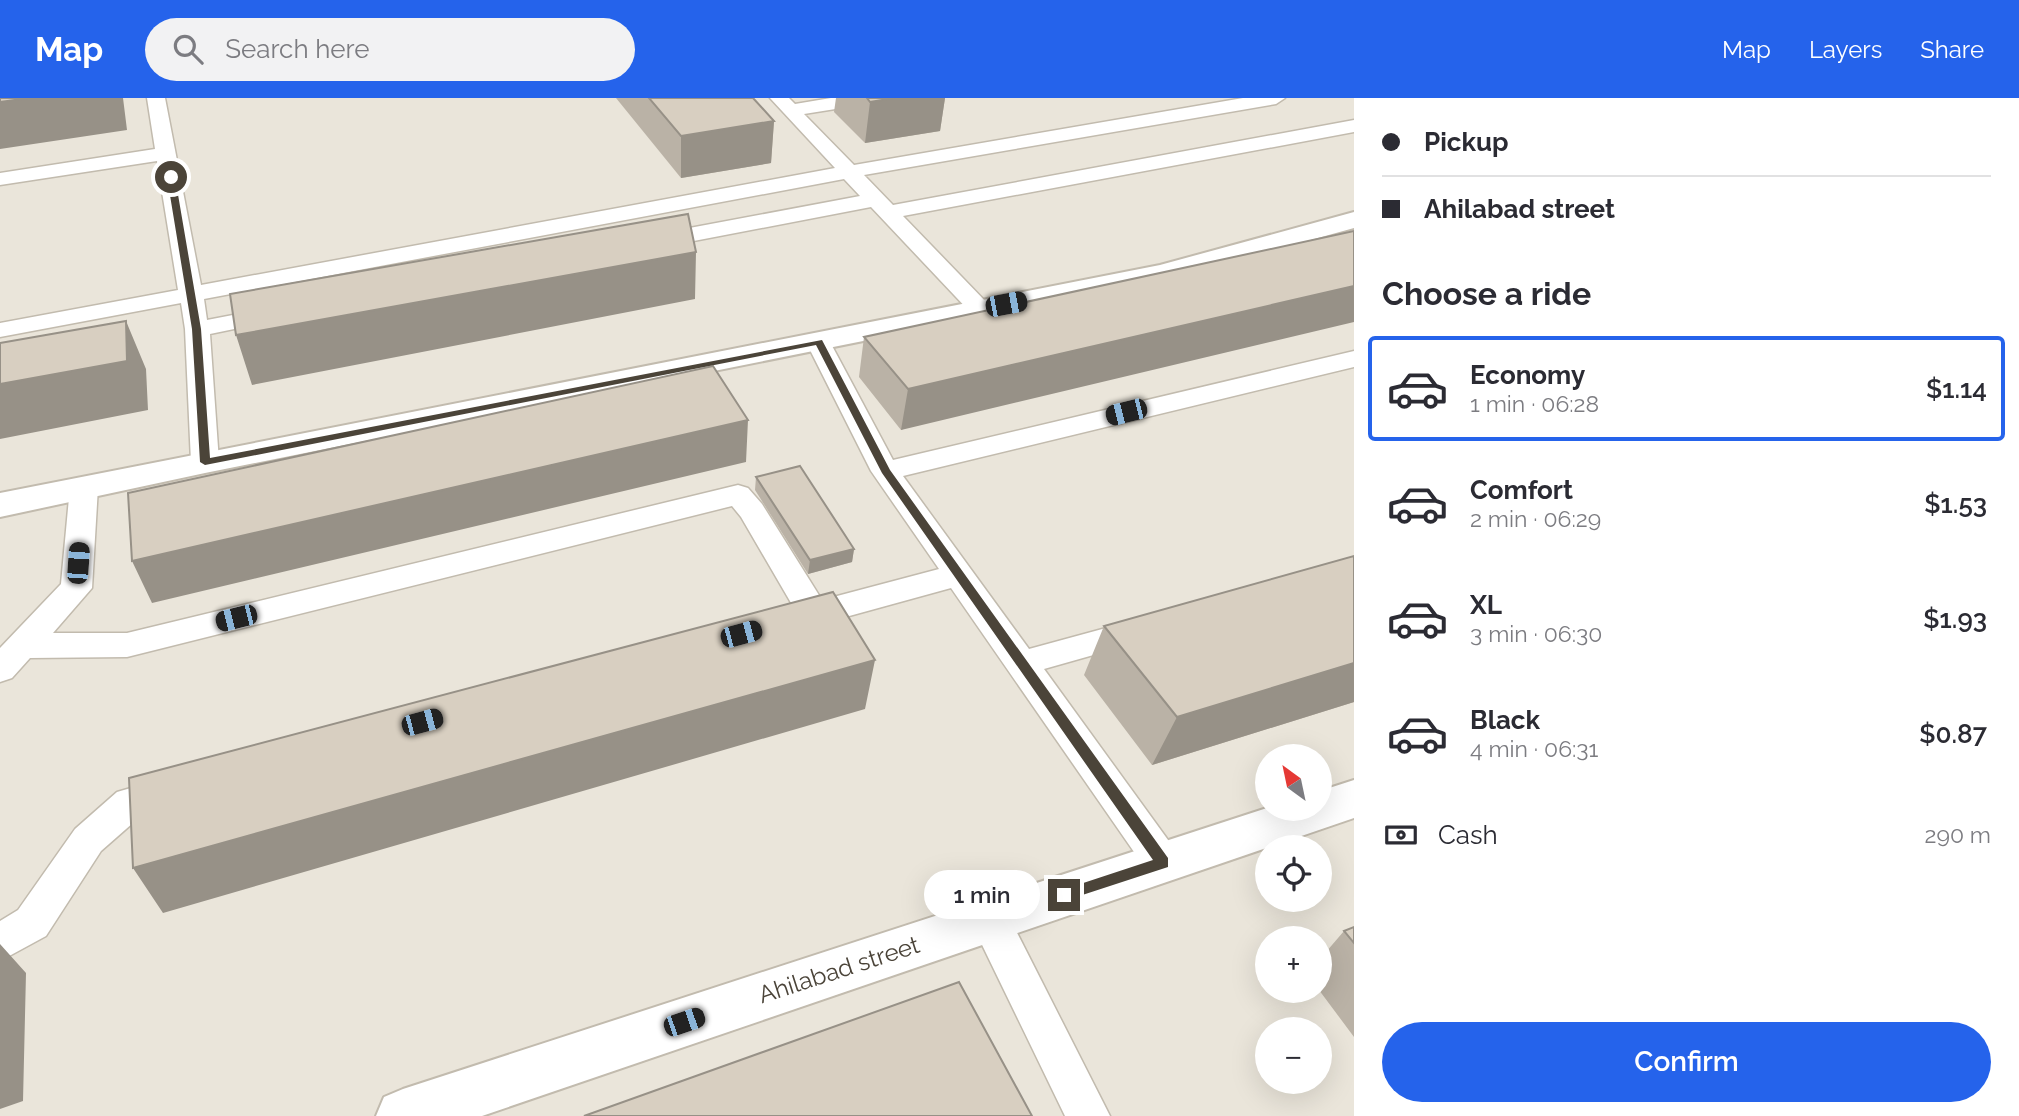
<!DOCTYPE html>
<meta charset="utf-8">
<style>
body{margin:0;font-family:Raleway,sans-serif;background:#f2f2f3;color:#2b2b33;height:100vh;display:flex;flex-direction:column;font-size:26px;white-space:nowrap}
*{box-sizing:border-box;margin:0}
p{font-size:23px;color:#7c7c81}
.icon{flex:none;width:38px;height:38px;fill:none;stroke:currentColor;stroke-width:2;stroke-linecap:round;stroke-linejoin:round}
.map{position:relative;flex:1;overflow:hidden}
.panel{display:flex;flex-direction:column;background:#fff;width:665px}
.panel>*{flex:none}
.banner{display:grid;align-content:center;height:154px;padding:0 28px;background:#fff}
.needle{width:46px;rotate:327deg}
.controls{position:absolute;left:1255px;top:646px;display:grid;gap:14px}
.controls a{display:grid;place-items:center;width:77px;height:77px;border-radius:50%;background:#fff;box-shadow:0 7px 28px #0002;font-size:35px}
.end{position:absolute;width:32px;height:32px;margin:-16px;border:9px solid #4b4439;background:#fff;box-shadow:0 0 0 4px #fff}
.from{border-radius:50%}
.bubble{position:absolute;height:49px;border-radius:24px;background:#fff;box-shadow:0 7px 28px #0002;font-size:23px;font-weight:600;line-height:49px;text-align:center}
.car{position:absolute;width:21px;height:42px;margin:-21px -10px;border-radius:9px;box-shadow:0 0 5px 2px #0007;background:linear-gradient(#222 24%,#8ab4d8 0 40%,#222 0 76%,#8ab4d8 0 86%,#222 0)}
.banner b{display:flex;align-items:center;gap:24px;height:66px;font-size:26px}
.banner b+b{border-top:2px solid #e1e1e2}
.banner i{width:18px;height:18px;background:#2b2b33}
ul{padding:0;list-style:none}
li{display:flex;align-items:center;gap:21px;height:105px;margin:0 14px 10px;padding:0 14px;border:4px solid transparent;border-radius:7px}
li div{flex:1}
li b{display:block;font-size:26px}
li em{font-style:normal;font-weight:600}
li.selected{border-color:#2563eb}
li>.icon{width:63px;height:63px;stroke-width:1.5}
h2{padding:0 28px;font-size:32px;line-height:84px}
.pay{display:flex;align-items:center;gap:18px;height:77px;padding:0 28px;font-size:26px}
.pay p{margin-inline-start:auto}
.button{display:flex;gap:14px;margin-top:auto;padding:14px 28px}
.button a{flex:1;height:80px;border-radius:42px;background:#2563eb;color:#fff;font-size:28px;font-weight:600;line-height:80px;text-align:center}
header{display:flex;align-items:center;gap:42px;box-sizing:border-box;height:98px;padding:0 35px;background:#2563eb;color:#fff}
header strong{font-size:33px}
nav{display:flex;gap:38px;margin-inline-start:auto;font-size:24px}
.search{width:490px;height:63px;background:#f2f2f3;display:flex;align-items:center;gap:18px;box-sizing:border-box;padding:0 24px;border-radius:38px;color:#7c7c81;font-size:26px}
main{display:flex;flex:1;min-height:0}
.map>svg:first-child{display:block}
.residential{fill:#eae5da;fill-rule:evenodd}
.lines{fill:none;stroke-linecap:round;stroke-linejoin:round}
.service-casing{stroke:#c2bbae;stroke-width:3}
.minor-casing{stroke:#c2bbae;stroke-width:4}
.service{fill:#fff;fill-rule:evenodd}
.minor{fill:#fff;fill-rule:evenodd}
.wall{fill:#bab2a6}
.shaded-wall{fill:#979187}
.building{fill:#d8cfc1;stroke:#979187;stroke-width:2}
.route{fill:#4b4439}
.labels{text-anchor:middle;stroke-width:5;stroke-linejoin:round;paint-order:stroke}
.near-street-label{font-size:24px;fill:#4b4439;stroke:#fff}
</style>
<header>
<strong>Map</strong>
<div class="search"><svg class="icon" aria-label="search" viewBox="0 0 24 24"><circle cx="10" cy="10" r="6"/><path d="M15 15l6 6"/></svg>Search here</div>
<nav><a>Map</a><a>Layers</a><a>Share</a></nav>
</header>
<main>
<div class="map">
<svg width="1354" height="1018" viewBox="0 0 1354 1018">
<rect width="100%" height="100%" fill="#f6f3ec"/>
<path class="residential" d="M0 0H1354V1018H0ZM1267 658H1320V710H1267ZM1267 749H1320V802H1267ZM1267 840H1320V892H1267ZM1267 931H1320V984H1267Z"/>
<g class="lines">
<g class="service-casing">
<path id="service" d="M147 0H165L201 187 835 70 770 0H789L795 6 831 0H876L867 6 804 16 854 67 1243 0H1285L1276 6 864 77 893 107 1354 22V34L903 118 988 206 992 211 988 216 980 218 972 216 871 109 652 151 644 149 641 144 644 139 652 137 860 98 844 81 204 201 207 222 274 209 283 211 286 216 283 221 210 236 219 364 215 370 205 373 195 370 191 364 185 231 181 205 0 239V225L178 192 157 63 0 87V75L155 51Z
M818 237 827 239 830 244 893 362 1354 253V269L903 378 1029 551 1139 521 1150 525 1155 533 1150 541 1044 571 1176 753 1182 765 1176 777 1163 782 1150 777 951 490 802 531 791 527 786 519 794 510 741 419 732 408 127 559 30 560 12 580 0 584V550L61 486 70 389 74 382 84 380 94 382 98 389 92 490 53 535H127L738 387 748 390 762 406 822 502 939 471 871 373 806 244 809 239Z
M172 678 185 682 190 693 185 704 142 717 101 753 46 838 0 863V823L18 812 75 731 117 694Z
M990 804 1004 809 1110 1018H1065L970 822 976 809Z"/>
</g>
<g class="minor-casing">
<path id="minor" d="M1354 114V130L1163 183 205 375 0 419V395L1160 167Z
M1354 682V720L482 1018H376L384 999 403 991 1267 710H1320V693Z"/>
</g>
<use href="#service" class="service"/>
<use href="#minor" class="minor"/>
</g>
<path class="wall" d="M616 0H753L774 23 771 65 681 80Z
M836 0H945L940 33 865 45 834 14Z
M1354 133 901 332 859 279 864 239Z
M756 379 854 451 852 464 808 476 755 392Z
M1354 458V604L1152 667 1084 577 1104 528Z
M1354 829V939L1319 892H1320V861L1344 833Z"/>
<path class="shaded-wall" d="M29 0H123L127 32 0 51V4Z
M894 0H945L940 33 865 45 870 4Z
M774 23 771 65 681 80V38Z
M696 154 695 201 252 287 236 237Z
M1354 188V224L901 332 908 291Z
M126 223 146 271 148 312 0 341V286Z
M748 322 746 364 152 505 132 463Z
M854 451 852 464 808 476 810 462Z
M875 562 865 611 163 815 133 770Z
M1354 565V604L1152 667 1177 619Z
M0 846 26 875 23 1003 0 1011Z"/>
<path class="building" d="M0 0H29L0 4Z
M649 0H753L774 23 681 38Z
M867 0H894L870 4Z
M688 116 696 154 236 237 230 196Z
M1354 133V188L908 291 864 239Z
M126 223 127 263 0 286V245Z
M713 268 748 322 132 463 128 395Z
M800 368 854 451 810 462 756 379Z
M1354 458V565L1177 619 1104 528Z
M833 494 875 562 133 770 129 680Z
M1354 829V845L1344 833Z
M959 884 1032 1018H584Z"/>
<path class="route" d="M171 77 175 79 201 231 210 360 822 242 890 372 1168 760V769L1064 803 1059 802V793L1153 762 882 375 816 247 205 367 200 364 192 231 167 79Z"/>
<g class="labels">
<g class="near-street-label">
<text transform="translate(839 872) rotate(-18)" y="8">Ahilabad street</text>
</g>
</g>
</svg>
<div class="controls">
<a><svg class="needle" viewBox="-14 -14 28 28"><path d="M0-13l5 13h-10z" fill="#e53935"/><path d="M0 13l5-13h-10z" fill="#7c7c81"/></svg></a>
<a><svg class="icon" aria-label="locate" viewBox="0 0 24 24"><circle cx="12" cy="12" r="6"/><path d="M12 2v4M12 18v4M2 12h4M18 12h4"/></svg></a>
<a>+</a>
<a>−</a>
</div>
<i class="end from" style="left:171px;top:79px"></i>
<i class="end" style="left:1064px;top:797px"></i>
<div class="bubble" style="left:924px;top:772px;width:116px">1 min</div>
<i class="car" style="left:1006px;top:206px;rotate:79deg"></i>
<i class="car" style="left:1126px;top:314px;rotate:256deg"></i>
<i class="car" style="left:78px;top:465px;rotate:4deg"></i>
<i class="car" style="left:236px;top:520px;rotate:256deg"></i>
<i class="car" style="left:741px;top:536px;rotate:75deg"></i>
<i class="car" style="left:422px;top:624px;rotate:75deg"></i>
<i class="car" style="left:684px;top:924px;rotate:71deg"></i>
</div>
<section class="panel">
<div class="banner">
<b><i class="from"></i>Pickup</b>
<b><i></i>Ahilabad street</b>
</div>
<h2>Choose a ride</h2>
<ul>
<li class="selected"><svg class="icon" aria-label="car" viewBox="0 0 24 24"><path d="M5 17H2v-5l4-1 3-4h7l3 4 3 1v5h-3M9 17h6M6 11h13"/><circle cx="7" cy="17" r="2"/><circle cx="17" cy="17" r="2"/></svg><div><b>Economy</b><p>1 min · 06:28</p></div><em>$1.14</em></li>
<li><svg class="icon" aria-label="car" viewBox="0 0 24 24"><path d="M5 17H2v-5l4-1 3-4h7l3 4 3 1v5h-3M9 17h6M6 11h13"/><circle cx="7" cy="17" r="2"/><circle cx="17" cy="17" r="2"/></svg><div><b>Comfort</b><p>2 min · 06:29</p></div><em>$1.53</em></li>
<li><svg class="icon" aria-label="car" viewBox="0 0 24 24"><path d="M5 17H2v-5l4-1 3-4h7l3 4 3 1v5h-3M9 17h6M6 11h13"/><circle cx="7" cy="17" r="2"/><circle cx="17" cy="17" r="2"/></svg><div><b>XL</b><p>3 min · 06:30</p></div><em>$1.93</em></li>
<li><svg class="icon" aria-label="car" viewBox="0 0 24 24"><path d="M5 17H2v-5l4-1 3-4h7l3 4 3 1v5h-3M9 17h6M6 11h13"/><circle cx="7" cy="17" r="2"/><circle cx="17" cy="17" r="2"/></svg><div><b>Black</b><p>4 min · 06:31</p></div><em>$0.87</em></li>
</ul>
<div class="pay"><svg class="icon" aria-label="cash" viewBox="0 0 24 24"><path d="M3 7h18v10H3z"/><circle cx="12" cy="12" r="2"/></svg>Cash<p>290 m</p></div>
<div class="button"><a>Confirm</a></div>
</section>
</main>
